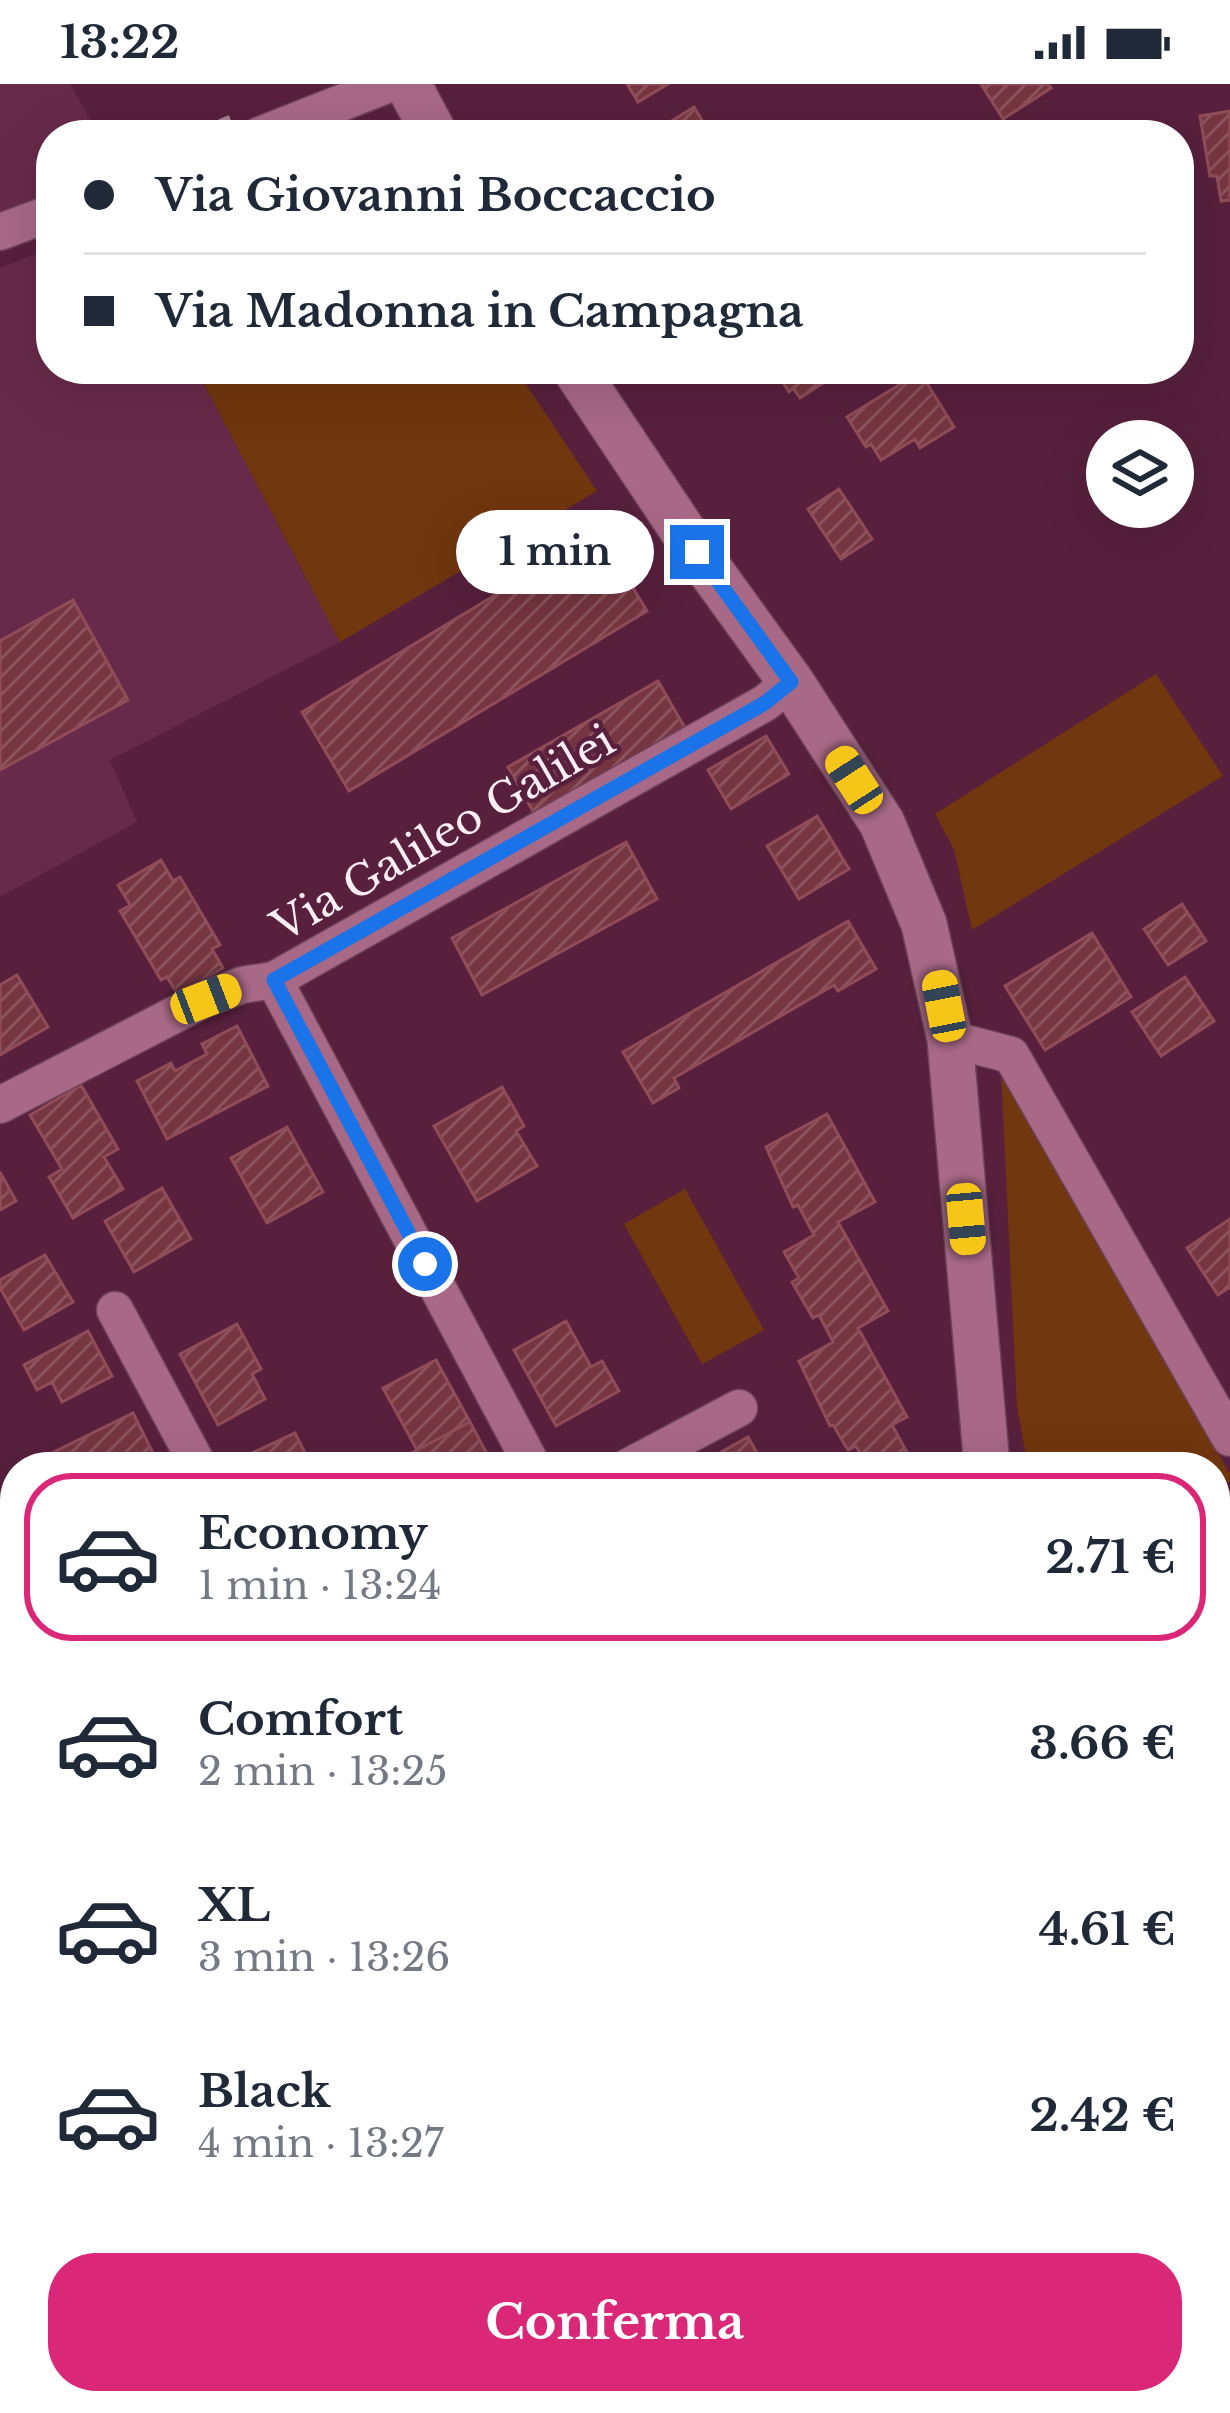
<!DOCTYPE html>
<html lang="it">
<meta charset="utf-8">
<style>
body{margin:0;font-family:"Libre Baskerville",serif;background:#f2f2f3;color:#1f2937;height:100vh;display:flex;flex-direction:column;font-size:45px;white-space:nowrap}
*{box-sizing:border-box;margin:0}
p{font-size:39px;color:#747a83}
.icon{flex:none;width:66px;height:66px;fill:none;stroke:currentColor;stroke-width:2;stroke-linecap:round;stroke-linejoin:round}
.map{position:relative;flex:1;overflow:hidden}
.details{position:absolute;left:0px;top:1368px;width:1230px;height:963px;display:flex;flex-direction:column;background:#fff;border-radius:48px 48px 0 0;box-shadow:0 12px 48px #0002}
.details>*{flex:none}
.banner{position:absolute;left:36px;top:36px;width:1158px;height:264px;border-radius:48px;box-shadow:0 12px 48px #0002;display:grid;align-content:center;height:264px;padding:0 48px;background:#fff}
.controls{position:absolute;left:1086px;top:336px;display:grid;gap:24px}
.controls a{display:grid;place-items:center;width:108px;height:108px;border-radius:50%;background:#fff;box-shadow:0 12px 48px #0002;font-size:60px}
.end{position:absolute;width:54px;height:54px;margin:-27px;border:15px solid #1a73e8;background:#fff;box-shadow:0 0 0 6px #fff}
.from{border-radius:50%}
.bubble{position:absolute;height:84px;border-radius:42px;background:#fff;box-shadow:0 12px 48px #0002;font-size:39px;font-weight:700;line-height:84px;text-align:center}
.car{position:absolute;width:36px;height:72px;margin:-36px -18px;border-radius:15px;box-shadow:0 0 9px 3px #0007;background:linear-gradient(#f5c518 24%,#345 0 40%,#f5c518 0 76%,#345 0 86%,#f5c518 0)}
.banner b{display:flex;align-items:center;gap:42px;height:114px;font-size:45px}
.banner b+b{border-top:3px solid #e0e1e3}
.banner i{width:30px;height:30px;background:#1f2937}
ul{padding:21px 0 0;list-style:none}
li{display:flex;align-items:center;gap:36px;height:168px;margin:0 24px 18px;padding:0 24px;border:6px solid transparent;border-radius:48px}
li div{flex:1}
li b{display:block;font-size:45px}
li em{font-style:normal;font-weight:700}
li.selected{border-color:#db2777}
li>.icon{width:108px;height:108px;stroke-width:1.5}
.button{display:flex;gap:24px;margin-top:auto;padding:24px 48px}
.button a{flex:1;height:138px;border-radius:48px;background:#db2777;color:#fff;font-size:48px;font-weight:700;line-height:138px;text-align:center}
.status{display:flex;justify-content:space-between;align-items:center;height:84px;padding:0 60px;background:#fff;direction:ltr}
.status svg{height:33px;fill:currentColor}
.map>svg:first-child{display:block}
.built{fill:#682a4a}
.green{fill:#71370e}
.building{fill:url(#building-hatch);stroke:#904d58;stroke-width:3}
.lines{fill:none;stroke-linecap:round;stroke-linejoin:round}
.minor-casing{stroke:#6e425a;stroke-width:39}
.tertiary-casing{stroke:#6e425a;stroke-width:48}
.path{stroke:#a78294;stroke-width:6;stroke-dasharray:12 6;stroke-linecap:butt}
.minor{stroke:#a86986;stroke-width:36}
.tertiary{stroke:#a86986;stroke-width:45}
.route{stroke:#1a73e8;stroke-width:15}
.labels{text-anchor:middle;stroke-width:9;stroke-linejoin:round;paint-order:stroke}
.street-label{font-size:42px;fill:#feeff5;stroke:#58203d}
</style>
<div class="status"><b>13:22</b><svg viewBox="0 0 49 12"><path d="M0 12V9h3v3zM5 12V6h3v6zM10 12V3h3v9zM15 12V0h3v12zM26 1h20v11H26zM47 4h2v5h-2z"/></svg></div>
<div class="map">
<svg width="1230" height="2329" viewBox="0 0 1230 2329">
<defs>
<pattern id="building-hatch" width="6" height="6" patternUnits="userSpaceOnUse" patternTransform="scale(3)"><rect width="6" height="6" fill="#763641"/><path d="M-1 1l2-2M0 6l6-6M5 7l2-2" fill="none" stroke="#8b535d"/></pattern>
</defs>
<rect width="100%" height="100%" fill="#58203d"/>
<path class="built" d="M0 0H70L99 51H51V115L0 135Z
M51 164V285H196L340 558 110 676 137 738 0 813V184Z
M15 1720V2008L0 2003V1729Z"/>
<path class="green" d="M196 285H516L597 407 340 558Z
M1156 590 1223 692 972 846 954 765 935 730Z
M1001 987 1230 1390V1397L1215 1407V1383H1028L1017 1323Z
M685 1105 764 1246 702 1280 624 1140Z
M1215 1910 1230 1927V2150L1215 2178Z
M989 2316H1142L1135 2329H970Z"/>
<path class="building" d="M627 0H668L638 18Z
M981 0H1048L1051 4 1003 35Z
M694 23 711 51H649Z
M1230 27V116L1221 117 1217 92H1210L1200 32Z
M775 285H845L800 314 793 304 789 308Z
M920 288 954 343 920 364 915 355 881 376 871 360 866 363 847 333Z
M839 405 872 455 841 475 808 425Z
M599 448 647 527 349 707 302 628Z
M73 516 128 616 0 686V557Z
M658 597 685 644 535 731 508 683Z
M766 652 789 690 731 725 708 686Z
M817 732 849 785 799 815 767 762Z
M626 758 657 815 482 911 452 854Z
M161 776 173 797 180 793 220 861 212 865 223 884 178 911 167 893 161 896 120 827 130 821 118 801Z
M1182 820 1206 857 1168 881 1144 845Z
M848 837 876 885 838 907 834 901 674 994 679 1004 653 1019 623 968Z
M1092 849 1131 913 1045 966 1005 902Z
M17 891 48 943 0 971V901Z
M1185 893 1214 937 1161 972 1132 928Z
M237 942 268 1002 167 1055 137 997 171 979 175 987 207 970 202 960Z
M81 1001 118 1065 104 1073 123 1105 73 1134 49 1093 62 1085 30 1031Z
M502 1003 524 1042 516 1047 537 1082 477 1117 434 1042Z
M827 1030 875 1118 838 1138 888 1227 858 1244 907 1333 892 1341 915 1383H868L856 1362 848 1366 833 1341 830 1342 799 1277 833 1258 819 1231 813 1234 792 1198 799 1194 784 1168 814 1151 798 1121 793 1123 766 1063Z
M287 1043 323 1108 267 1139 231 1074Z
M0 1088 16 1117 0 1126Z
M162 1104 191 1155 134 1188 105 1137Z
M1230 1135V1203L1218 1211 1187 1164Z
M45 1171 73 1218 24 1246 0 1204V1196Z
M566 1237 591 1283 602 1277 619 1307 556 1342 514 1266Z
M237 1240 261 1285 252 1290 265 1315 218 1341 180 1270Z
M88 1247 112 1292 62 1318 52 1298 37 1306 24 1281Z
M436 1276 470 1338 417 1366 383 1304Z
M133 1329 160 1383H59L52 1369Z
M470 1338 493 1381 489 1383H385Z
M295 1349 312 1383H236L233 1378Z
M748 1353 765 1383H701L700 1380Z
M15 1455V1516L0 1524V1463Z
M1215 1485 1230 1504 1215 1518Z
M0 1583 15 1611V1644L0 1652Z
M1215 1662 1230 1681V1717L1215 1729Z
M0 2097 15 2122V2146L0 2155Z
M1230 2230V2329H1179L1186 2316H1215V2260Z
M15 2274V2316H57L38 2329H20L0 2301V2285Z
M228 2316H233L242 2329H209Z
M539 2316H641L650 2329H548Z"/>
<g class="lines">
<g class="minor-casing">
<path id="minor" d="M260 51 389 0
M0 148 51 129
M274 896 533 1383
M950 955 1011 971 1230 1354
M0 1021 205 915 242 901 274 896 765 619 791 598
M115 1226 199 1383
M628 1383 739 1324
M1215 1435 1230 1426
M0 1719 15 1711
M0 2207 15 2202
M291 2316 300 2329
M809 2316 818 2329"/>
</g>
<g class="tertiary-casing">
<path id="tertiary" d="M408 0 435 51
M575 285 697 468 791 598 882 739 924 840 950 955 987 1383
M1215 1842 1230 1860
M0 2016 15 2021"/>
</g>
<path class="path" d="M186 51 230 34
M1215 1766 1230 1786"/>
<use href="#minor" class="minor"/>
<use href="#tertiary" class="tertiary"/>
</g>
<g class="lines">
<path class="route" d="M425 1180 274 896 765 619 791 598 697 468"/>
</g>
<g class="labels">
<g class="street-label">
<text transform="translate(443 749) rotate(-30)" y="15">Via Galileo Galilei</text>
</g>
</g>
</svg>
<div class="controls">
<a><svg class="icon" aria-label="layers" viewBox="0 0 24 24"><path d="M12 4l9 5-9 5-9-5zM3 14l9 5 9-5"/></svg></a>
</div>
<i class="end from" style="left:425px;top:1180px"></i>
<i class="end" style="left:697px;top:468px"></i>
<div class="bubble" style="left:456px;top:426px;width:198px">1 min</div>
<i class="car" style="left:854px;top:696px;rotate:327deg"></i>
<i class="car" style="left:206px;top:915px;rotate:69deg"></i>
<i class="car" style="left:944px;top:922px;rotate:349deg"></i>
<i class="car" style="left:966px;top:1135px;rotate:175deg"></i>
<div class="banner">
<b><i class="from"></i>Via Giovanni Boccaccio</b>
<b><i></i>Via Madonna in Campagna</b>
</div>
<section class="details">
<ul>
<li class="selected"><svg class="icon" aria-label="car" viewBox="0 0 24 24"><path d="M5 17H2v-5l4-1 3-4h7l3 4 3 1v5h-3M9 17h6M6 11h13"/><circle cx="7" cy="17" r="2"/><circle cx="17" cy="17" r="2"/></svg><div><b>Economy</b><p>1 min · 13:24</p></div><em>2.71 €</em></li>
<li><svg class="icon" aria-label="car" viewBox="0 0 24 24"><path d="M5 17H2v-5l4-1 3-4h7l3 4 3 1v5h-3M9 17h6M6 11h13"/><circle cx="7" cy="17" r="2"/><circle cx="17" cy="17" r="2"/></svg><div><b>Comfort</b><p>2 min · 13:25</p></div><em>3.66 €</em></li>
<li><svg class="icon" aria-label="car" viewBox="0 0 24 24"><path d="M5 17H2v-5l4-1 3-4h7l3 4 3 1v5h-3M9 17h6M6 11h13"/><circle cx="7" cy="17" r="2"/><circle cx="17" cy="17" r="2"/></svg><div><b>XL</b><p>3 min · 13:26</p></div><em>4.61 €</em></li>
<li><svg class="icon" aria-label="car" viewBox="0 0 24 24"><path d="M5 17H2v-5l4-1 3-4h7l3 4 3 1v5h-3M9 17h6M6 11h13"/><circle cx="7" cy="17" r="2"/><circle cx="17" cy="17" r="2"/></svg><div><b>Black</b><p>4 min · 13:27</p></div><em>2.42 €</em></li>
</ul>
<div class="button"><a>Conferma</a></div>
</section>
</div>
